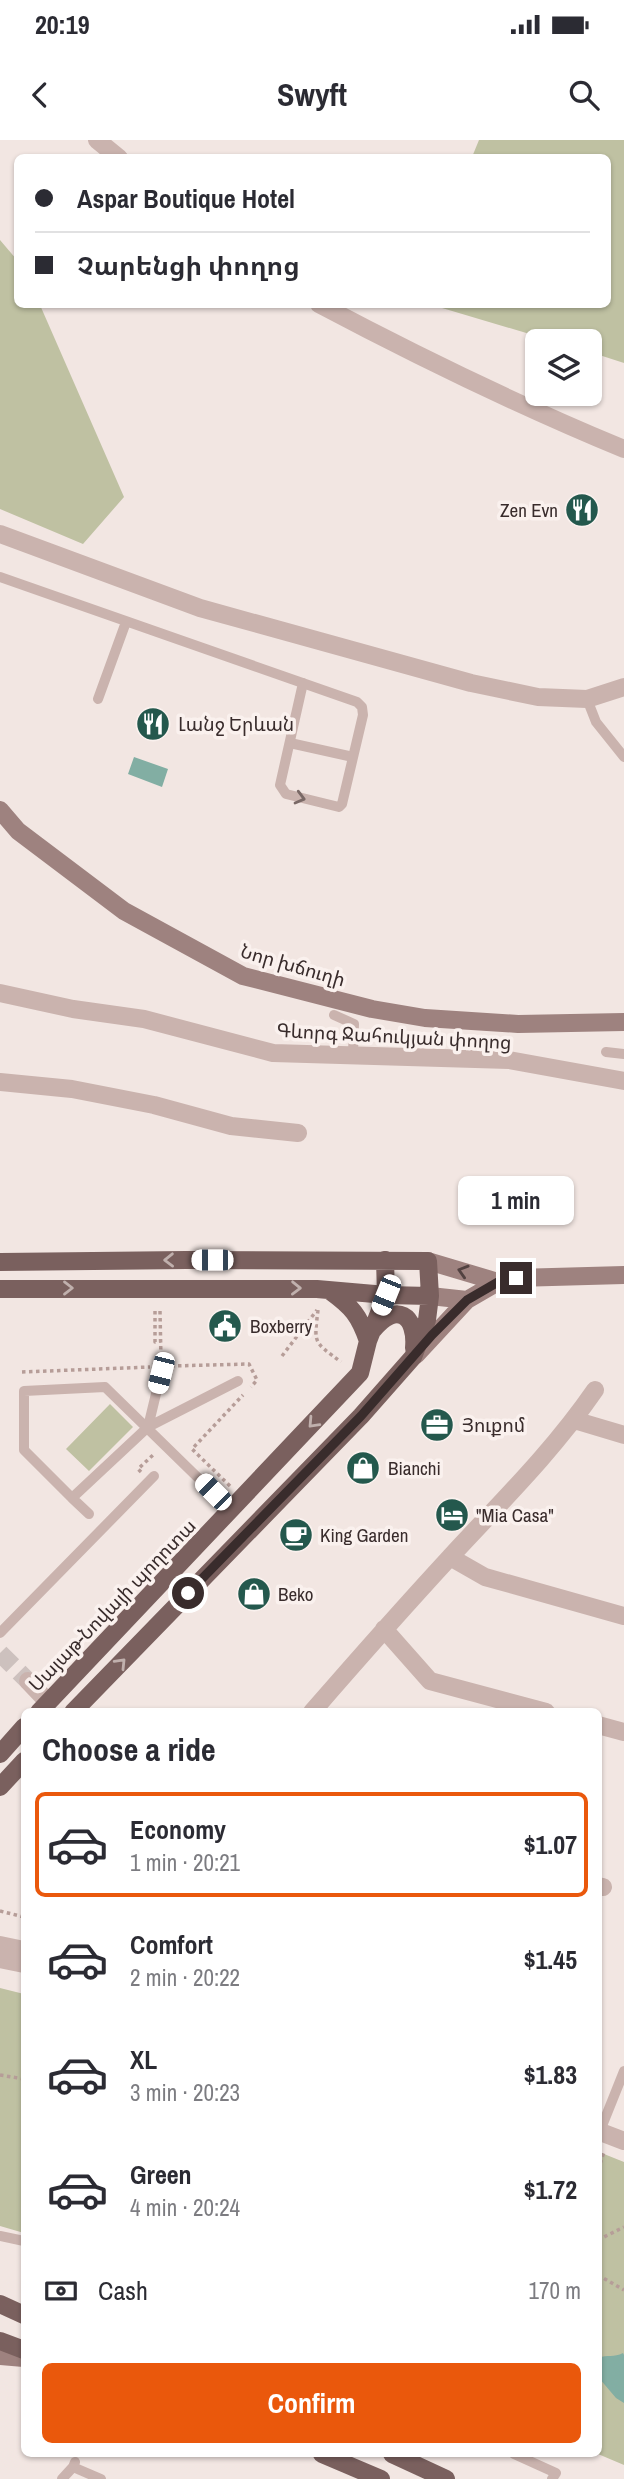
<!DOCTYPE html>
<meta charset="utf-8">
<style>
body{margin:0;font-family:"Archivo Narrow","Noto Sans Armenian",sans-serif;background:#f7f7f7;color:#2b2b33;height:100vh;display:flex;flex-direction:column;font-size:26px;white-space:nowrap}
*{box-sizing:border-box;margin:0}
p{font-size:23px;color:#7c7c81}
.icon{flex:none;width:38px;height:38px;fill:none;stroke:currentColor;stroke-width:2;stroke-linecap:round;stroke-linejoin:round}
.map{position:relative;flex:1;overflow:hidden}
.sheet{position:absolute;left:21px;top:1568px;width:581px;height:749px;display:flex;flex-direction:column;background:#fff;border-radius:10px;box-shadow:0 2px 5px #0004}
.sheet>*{flex:none}
.top-card{position:absolute;left:14px;top:14px;width:597px;height:154px;border-radius:10px;box-shadow:0 2px 5px #0004;display:grid;align-content:center;height:154px;padding:0 21px;background:#fff}
.buttons{position:absolute;left:525px;top:189px;display:grid;gap:14px}
.buttons a{display:grid;place-items:center;width:77px;height:77px;border-radius:10px;background:#fff;box-shadow:0 2px 5px #0004;font-size:35px}
.end{position:absolute;width:32px;height:32px;margin:-16px;border:9px solid #392c2c;background:#fff;box-shadow:0 0 0 4px #fff}
.from{border-radius:50%}
.bubble{position:absolute;height:49px;border-radius:10px;background:#fff;box-shadow:0 2px 5px #0004;font-size:23px;font-weight:800;line-height:49px;text-align:center}
.car{position:absolute;width:21px;height:42px;margin:-21px -10px;border-radius:9px;box-shadow:0 0 5px 2px #0007;background:linear-gradient(#fff 24%,#345 0 40%,#fff 0 76%,#345 0 86%,#fff 0)}
.top-card b{display:flex;align-items:center;gap:24px;height:66px;font-size:26px}
.top-card b+b{border-top:2px solid #e1e1e2}
.top-card i{width:18px;height:18px;background:#2b2b33}
ul{padding:0;list-style:none}
li{display:flex;align-items:center;gap:21px;height:105px;margin:0 14px 10px;padding:0 7px;border:4px solid transparent;border-radius:10px}
li div{flex:1}
li b{display:block;font-size:26px}
li em{font-style:normal;font-weight:800}
li.current{border-color:#ea580c}
li>.icon{width:63px;height:63px;stroke-width:1.5}
h2{padding:0 21px;font-size:32px;line-height:84px}
.pay{display:flex;align-items:center;gap:18px;height:77px;padding:0 21px;font-size:26px}
.pay p{margin-inline-start:auto}
.action{display:flex;gap:14px;margin-top:auto;padding:14px 21px}
.action a{flex:1;height:80px;border-radius:10px;background:#ea580c;color:#fff;font-size:28px;font-weight:800;line-height:80px;text-align:center}
.status{display:flex;justify-content:space-between;align-items:center;height:49px;padding:0 35px;background:#fff;direction:ltr}
.status svg{height:19px;fill:currentColor}
header{display:flex;justify-content:space-between;align-items:center;height:91px;padding:0 21px;background:#fff;font-size:32px;font-weight:800}
.map>svg:first-child{display:block}
.green{fill:#bfc1a2}
.water{fill:#82aea3}
.lines{fill:none;stroke-linecap:round;stroke-linejoin:round}
.minor-tunnel{stroke:#cdc1be;stroke-width:18;stroke-dasharray:18 9;stroke-linecap:butt}
.path{stroke:#b69d98;stroke-width:3.5;stroke-dasharray:3.5 3.5;stroke-linecap:butt}
.service{stroke:#cab3ae;stroke-width:10}
.minor{stroke:#cab3ae;stroke-width:18}
.tertiary{stroke:#cab3ae;stroke-width:18}
.secondary{stroke:#9e827f;stroke-width:18}
.primary{stroke:#7a605e;stroke-width:18}
.oneway{stroke:#7a6966}
.oneway2{stroke:#c0b0ad}
.oneway3{stroke:#524241}
.route{stroke:#392c2c;stroke-width:9}
.labels{text-anchor:middle;stroke-width:7;stroke-linejoin:round;paint-order:stroke}
.poi-label{font-size:19px;fill:#392c2c;stroke:#faf1ee;text-anchor:start}
.street-label{font-size:19px;fill:#392c2c;stroke:#faf1ee}
</style>
<div class="status"><b>20:19</b><svg viewBox="0 0 49 12"><path d="M0 12V9h3v3zM5 12V6h3v6zM10 12V3h3v9zM15 12V0h3v12zM26 1h20v11H26zM47 4h2v5h-2z"/></svg></div>
<header><svg class="icon" aria-label="back" viewBox="0 0 24 24"><path d="M15 5l-7 7 7 7"/></svg>Swyft<svg class="icon" aria-label="search" viewBox="0 0 24 24"><circle cx="10" cy="10" r="6"/><path d="M15 15l6 6"/></svg></header>
<div class="map">
<svg width="624" height="2339" viewBox="0 0 624 2339">
<rect width="100%" height="100%" fill="#f2e6e2"/>
<path class="green" d="M479 0H624V223L590 212V201H553L432 165 607 164V18L472 17Z
M0 100 17 120 18 164 40 165 124 357 83 404 0 369Z
M110 1264 133 1287 89 1331 66 1309Z
M0 1848 24 1854V2093L0 2086Z
M599 2012 624 2022V2325L598 2314Z"/>
<path class="water" d="M134 617 168 629 162 647 128 634Z
M623 2213 624 2215V2263L616 2258 599 2238V2218C607 2214 614 2218 623 2213Z"/>
<g class="lines">
<path class="minor-tunnel" d="M0 1513 28 1541"/>
<path class="path" d="M318 1170C314 1204 313 1201 341 1222
M155 1171V1202L161 1201
M160 1171 161 1220
M282 1216 317 1170
M171 1226 249 1224 257 1240 251 1247
M22 1232 150 1227
M141 1332 138 1329 153 1315 154 1316
M230 1346 192 1309 243 1255
M0 1771 24 1777
M0 1935 24 1939
M598 2030 604 2012
M598 2100 624 2087
M598 2135 624 2150"/>
<path class="service" d="M0 437C119 479 238 520 357 562L362 567 363 575 342 664 339 667 286 654 280 645 303 543
M98 559 126 482
M587 559 596 582 624 617
M290 603 353 617
M334 875 354 884 353 914
M606 912 624 914
M148 1287 161 1233
M72 1358 24 1310V1251L105 1247 231 1370
M89 1374 72 1358 148 1287 238 1241
M0 1493 154 1336
M600 1991 624 1931
M0 2096 24 2101
M514 2314 556 2333 552 2339
M75 2322 73 2327 101 2339
M62 2339 73 2327"/>
<path class="minor" d="M0 853 73 869 144 879 273 913 509 920 624 941
M0 942 72 949 154 965 231 986 298 993
M574 1280 624 1295
M450 1417 485 1437 624 1476
M384 1489 430 1541 546 1572
M28 1541 48 1562
M312 1572C358 1519 404 1467 451 1416 501 1362 553 1311 595 1250
M598 1585 624 1592
M598 1746 603 1747"/>
<path class="tertiary" d="M97 0 119 18
M319 164C419 217 520 266 624 309
M0 394 200 468 471 543 538 557 587 559 624 547
M0 1805 24 1810
M0 1819 24 1824
M598 1991 624 2001"/>
<path class="secondary" d="M0 670 18 691 124 771 243 836 372 869 425 878 518 884 624 882
M428 1121 498 1142
M430 1156 467 1160
M416 1215 467 1160 498 1142 516 1138 624 1135
M0 2216 24 2218"/>
<path class="primary" d="M0 1122 186 1120 428 1121 430 1156 427 1180 413 1217 361 1276 73 1572
M0 1149H317L386 1155 430 1156
M330 1151C352 1167 359 1175 368 1201
M373 1190C396 1161 417 1175 414 1208
M39 1572 360 1233 368 1201 386 1155 385 1120
M0 1614 24 1587
M0 1647 24 1621
M0 2164 24 2175
M0 2201 24 2210
M322 2314 381 2339
M392 2314 446 2339"/>
</g>
<defs><path id="oneway-chevron" d="M-2-3.5L2.5 0L-2 3.5" fill="none" stroke-width="1.6" stroke-linecap="round" stroke-linejoin="round" transform="scale(1.75)"/></defs>
<use class="oneway" href="#oneway-chevron" transform="translate(300 658) rotate(15)"/>
<g class="oneway2">
<use href="#oneway-chevron" transform="translate(169 1120) rotate(179)"/>
<use href="#oneway-chevron" transform="translate(68 1148)"/>
<use href="#oneway-chevron" transform="translate(296 1148) rotate(1)"/>
<use href="#oneway-chevron" transform="translate(313 1283) rotate(133)"/>
<use href="#oneway-chevron" transform="translate(121 1523) rotate(-46)"/>
</g>
<use class="oneway3" href="#oneway-chevron" transform="translate(463 1131) rotate(-163)"/>
<g class="lines">
<path class="route" d="M188 1453 361 1276 432 1195 467 1160 498 1142 516 1138"/>
</g>
<defs>
<g id="restaurant-disc" transform="scale(1.75)"><circle r="9.5" fill="#24584d" stroke="#faf1ee"/><path d="M-5-6h1v4h1v-4h1v4h1v-4h1v5L-1.5 .5V6h-2V.5L-5-1ZM5-6V6H3V1.5H1.5Q1.5-4 5-6Z" fill="#fff"/></g>
<g id="civic-disc" transform="scale(1.75)"><circle r="9.5" fill="#24584d" stroke="#faf1ee"/><path d="M-.6-6.5H3V-4.5H.6V-3L4-1V1h2V6H-6V1h2V-1L-.6-3ZM-1.2 2.5V6h2.4V2.5Z" fill="#fff"/></g>
<g id="office-disc" transform="scale(1.75)"><circle r="9.5" fill="#24584d" stroke="#faf1ee"/><path d="M-6-3h4V-5.5h4V-3h4V5H-6ZM-1-4.5V-3h2v-1.5ZM-6 0V1H6V0Z" fill="#fff"/></g>
<g id="shop-disc" transform="scale(1.75)"><circle r="9.5" fill="#24584d" stroke="#faf1ee"/><path d="M-5-2.5h2.3a2.7 3.5 0 0 1 5.4 0H5L5.5 6h-11ZM-1.5-2.5h3a1.5 2.3 0 0 0-3 0Z" fill="#fff"/></g>
<g id="hotel-disc" transform="scale(1.75)"><circle r="9.5" fill="#24584d" stroke="#faf1ee"/><path d="M-6-4.5h1.5V1H6V5H4.5V3h-9V5H-6ZM-4 0a1.8 1.8 0 1 1 3.6 0ZM.5 0V-2.5h3Q6-2.5 6 0Z" fill="#fff"/></g>
<g id="cafe-disc" transform="scale(1.75)"><circle r="9.5" fill="#24584d" stroke="#faf1ee"/><path d="M-5.5-4.5H6V0H3Q3 3.5 0 3.5H-2.5Q-5.5 3.5-5.5 0ZM3-3.2v2h1.7v-2ZM-6 4.5H4V6H-6Z" fill="#fff"/></g>
</defs>
<g fill-rule="evenodd">
<use href="#restaurant-disc" x="582" y="370"/>
<use href="#restaurant-disc" x="153" y="584"/>
<use href="#civic-disc" x="225" y="1186"/>
<use href="#office-disc" x="437" y="1285"/>
<use href="#shop-disc" x="363" y="1328"/>
<use href="#hotel-disc" x="452" y="1375"/>
<use href="#cafe-disc" x="296" y="1395"/>
<use href="#shop-disc" x="254" y="1454"/>
</g>
<g class="labels">
<g class="poi-label">
<text x="558" y="377" text-anchor="end">Zen Evn</text>
<text x="178" y="591">Լանջ Երևան</text>
<text x="250" y="1193">Boxberry</text>
<text x="462" y="1292">Յուքոմ</text>
<text x="388" y="1335">Bianchi</text>
<text x="476" y="1382">"Mia Casa"</text>
<text x="320" y="1402">King Garden</text>
<text x="278" y="1461">Beko</text>
</g>
<g class="street-label">
<text transform="translate(293 825) rotate(16)" y="7">Նոր խճուղի</text>
<text transform="translate(394 896) rotate(3)" y="7">Գևորգ Ջահուկյան փողոց</text>
<text transform="translate(112 1465) rotate(-46)" y="7">Սայաթ-Նովայի պողոտա</text>
</g>
</g>
</svg>
<div class="buttons">
<a><svg class="icon" aria-label="layers" viewBox="0 0 24 24"><path d="M12 4l9 5-9 5-9-5zM3 14l9 5 9-5"/></svg></a>
</div>
<i class="end from" style="left:188px;top:1453px"></i>
<i class="end" style="left:516px;top:1138px"></i>
<div class="bubble" style="left:458px;top:1036px;width:116px">1 min</div>
<i class="car" style="left:212px;top:1120px;rotate:270deg"></i>
<i class="car" style="left:386px;top:1155px;rotate:202deg"></i>
<i class="car" style="left:161px;top:1233px;rotate:194deg"></i>
<i class="car" style="left:213px;top:1352px;rotate:315deg"></i>
<div class="top-card">
<b><i class="from"></i>Aspar Boutique Hotel</b>
<b><i></i>Չարենցի փողոց</b>
</div>
<section class="sheet">
<h2>Choose a ride</h2>
<ul>
<li class="current"><svg class="icon" aria-label="car" viewBox="0 0 24 24"><path d="M5 17H2v-5l4-1 3-4h7l3 4 3 1v5h-3M9 17h6M6 11h13"/><circle cx="7" cy="17" r="2"/><circle cx="17" cy="17" r="2"/></svg><div><b>Economy</b><p>1 min · 20:21</p></div><em>$1.07</em></li>
<li><svg class="icon" aria-label="car" viewBox="0 0 24 24"><path d="M5 17H2v-5l4-1 3-4h7l3 4 3 1v5h-3M9 17h6M6 11h13"/><circle cx="7" cy="17" r="2"/><circle cx="17" cy="17" r="2"/></svg><div><b>Comfort</b><p>2 min · 20:22</p></div><em>$1.45</em></li>
<li><svg class="icon" aria-label="car" viewBox="0 0 24 24"><path d="M5 17H2v-5l4-1 3-4h7l3 4 3 1v5h-3M9 17h6M6 11h13"/><circle cx="7" cy="17" r="2"/><circle cx="17" cy="17" r="2"/></svg><div><b>XL</b><p>3 min · 20:23</p></div><em>$1.83</em></li>
<li><svg class="icon" aria-label="car" viewBox="0 0 24 24"><path d="M5 17H2v-5l4-1 3-4h7l3 4 3 1v5h-3M9 17h6M6 11h13"/><circle cx="7" cy="17" r="2"/><circle cx="17" cy="17" r="2"/></svg><div><b>Green</b><p>4 min · 20:24</p></div><em>$1.72</em></li>
</ul>
<div class="pay"><svg class="icon" aria-label="cash" viewBox="0 0 24 24"><path d="M3 7h18v10H3z"/><circle cx="12" cy="12" r="2"/></svg>Cash<p>170 m</p></div>
<div class="action"><a>Confirm</a></div>
</section>
</div>
